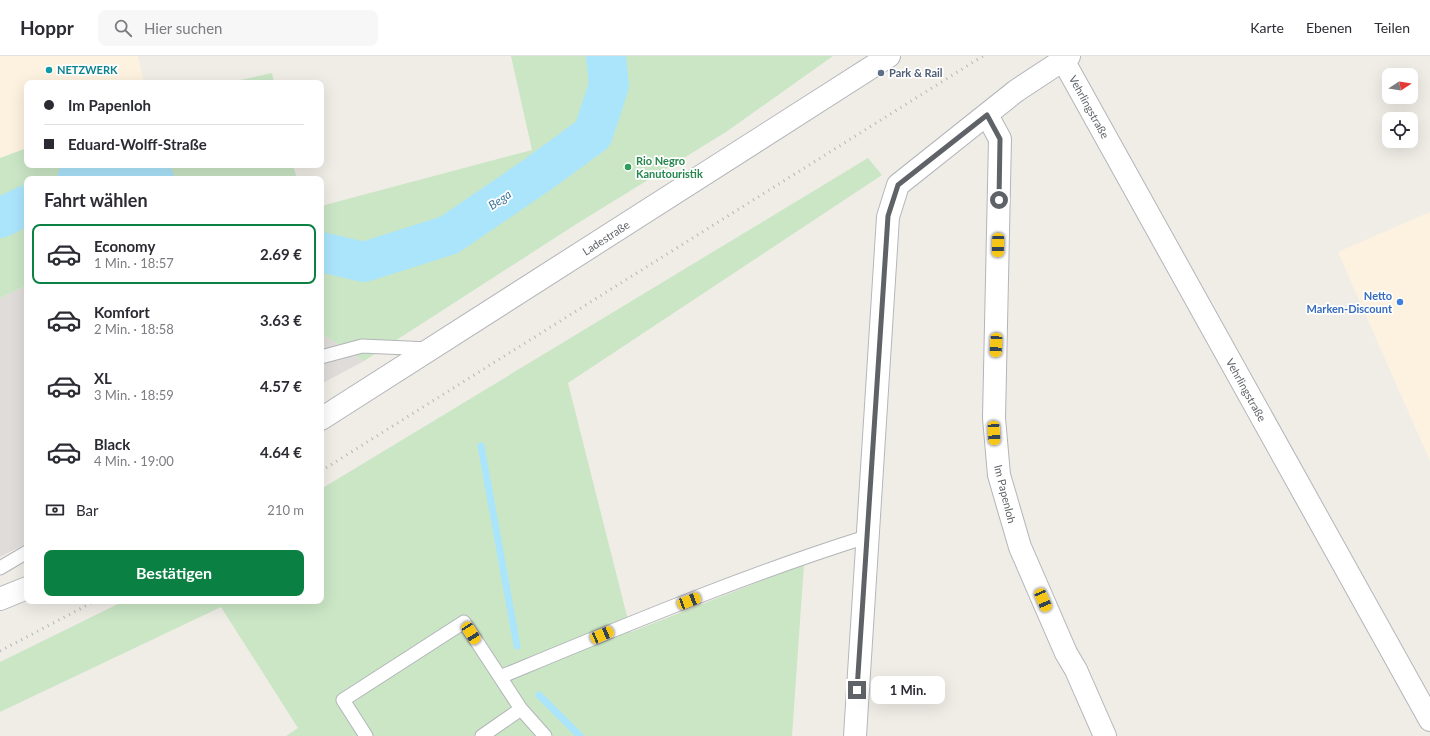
<!DOCTYPE html>
<html lang="de">
<meta charset="utf-8">
<style>
body{margin:0;font-family:Lato,sans-serif;background:#f7f7f7;color:#2b2b33;height:100vh;display:flex;flex-direction:column;font-size:15px;white-space:nowrap}
*{box-sizing:border-box;margin:0}
p{font-size:13px;color:#7c7c81}
.icon{flex:none;width:22px;height:22px;fill:none;stroke:currentColor;stroke-width:2;stroke-linecap:round;stroke-linejoin:round}
.map{position:relative;flex:1;overflow:hidden}
.panel{position:absolute;left:24px;top:120px;width:300px;height:428px;display:flex;flex-direction:column;background:#fff;border-radius:8px;box-shadow:0 4px 16px #0002}
.panel>*{flex:none}
.guide{position:absolute;left:24px;top:24px;width:300px;height:88px;border-radius:8px;box-shadow:0 4px 16px #0002;display:grid;align-content:center;height:88px;padding:0 20px;background:#fff}
.needle{width:26px;rotate:78deg}
.fabs{position:absolute;left:1382px;top:12px;display:grid;gap:8px}
.fabs a{display:grid;place-items:center;width:36px;height:36px;border-radius:8px;background:#fff;box-shadow:0 4px 16px #0002;font-size:20px}
.end{position:absolute;width:18px;height:18px;margin:-9px;border:5px solid #5f6367;background:#fff;box-shadow:0 0 0 2px #fff}
.from{border-radius:50%}
.bubble{position:absolute;height:28px;border-radius:8px;background:#fff;box-shadow:0 4px 16px #0002;font-size:13px;font-weight:700;line-height:28px;text-align:center}
.car{position:absolute;width:12px;height:24px;margin:-12px -6px;border-radius:5px;box-shadow:0 0 3px 1px #0007;background:linear-gradient(#f5c518 24%,#345 0 40%,#f5c518 0 76%,#345 0 86%,#f5c518 0)}
.guide b{display:flex;align-items:center;gap:14px;height:38px;font-size:15px}
.guide b+b{border-top:1px solid #e1e1e2}
.guide i{width:10px;height:10px;background:#2b2b33}
ul{padding:0;list-style:none}
li{display:flex;align-items:center;gap:12px;height:60px;margin:0 8px 6px;padding:0 12px;border:2px solid transparent;border-radius:8px}
li div{flex:1}
li b{display:block;font-size:15px}
li em{font-style:normal;font-weight:700}
li.selected{border-color:#0b8043}
li>.icon{width:36px;height:36px;stroke-width:1.5}
h2{padding:0 20px;font-size:18px;line-height:48px}
.pay{display:flex;align-items:center;gap:10px;height:44px;padding:0 20px;font-size:15px}
.pay p{margin-inline-start:auto}
.button{display:flex;gap:8px;margin-top:auto;padding:8px 20px}
.button a{flex:1;height:46px;border-radius:8px;background:#0b8043;color:#fff;font-size:16px;font-weight:700;line-height:46px;text-align:center}
header{display:flex;align-items:center;gap:24px;box-sizing:border-box;height:56px;padding:0 20px;background:#fff;border-bottom:1px solid #e1e1e2}
header strong{font-size:19px}
nav{display:flex;gap:22px;margin-inline-start:auto;font-size:14px}
.search{width:280px;height:36px;background:#f7f7f7;display:flex;align-items:center;gap:10px;box-sizing:border-box;padding:0 14px;border-radius:8px;color:#7c7c81;font-size:15px}
.map>svg:first-child{display:block}
.commercial{fill:#fdf2df}
.industrial{fill:#dfdcd9}
.green{fill:#cae6c5}
.lines{fill:none;stroke-linecap:round;stroke-linejoin:round}
.stream{stroke:#abe5fc;stroke-width:7}
.river{stroke:#abe5fc;stroke-width:40}
.lane-casing{stroke:#b2b5b9;stroke-width:15}
.street-casing{stroke:#b2b5b9;stroke-width:24}
.secondary-casing{stroke:#b3b7bb;stroke-width:24}
.lane{stroke:#fff;stroke-width:13}
.street{stroke:#fff;stroke-width:22}
.secondary{stroke:#fff;stroke-width:22}
.rail{stroke:#b5b6b7;stroke-width:3;stroke-dasharray:1 5;stroke-linecap:butt}
.route{stroke:#5f6367;stroke-width:5}
.culture-dot{fill:#0f9aa8;stroke:#fff;stroke-width:1.5}
.service-dot{fill:#5c6f8a;stroke:#fff;stroke-width:1.5}
.leisure-dot{fill:#2e9e5b;stroke:#fff;stroke-width:1.5}
.shop-dot{fill:#3f7fe0;stroke:#fff;stroke-width:1.5}
.labels{text-anchor:middle;stroke-width:3.5;stroke-linejoin:round;paint-order:stroke}
.culture-label{font-size:11px;font-weight:bold;fill:#0d838f;stroke:#fff;text-anchor:start}
.service-label{font-size:11px;font-weight:bold;fill:#4e5e75;stroke:#fff;text-anchor:start}
.street-label{font-size:11px;fill:#5f6367;stroke:#fff}
.leisure-label{font-size:11px;font-weight:bold;fill:#27864d;stroke:#fff;text-anchor:start}
.shop-label{font-size:11px;font-weight:bold;fill:#366cbe;stroke:#fff;text-anchor:end}
.water-label{font-size:12px;font-style:italic;fill:#417b9e;stroke:#fff}
</style>
<header>
<strong>Hoppr</strong>
<div class="search"><svg class="icon" aria-label="search" viewBox="0 0 24 24"><circle cx="10" cy="10" r="6"/><path d="M15 15l6 6"/></svg>Hier suchen</div>
<nav><a>Karte</a><a>Ebenen</a><a>Teilen</a></nav>
</header>
<div class="map">
<svg width="1430" height="680" viewBox="0 0 1430 680">
<rect width="100%" height="100%" fill="#f0ede7"/>
<path class="commercial" d="M0 0H138L144 27H27V92L0 102Z
M1430 156V405L1338 196Z"/>
<path class="industrial" d="M27 229V487L0 501V242Z
M321 277 364 305 321 328Z"/>
<path class="green" d="M511 0H833L726 76 578 167 364 305 321 277V150L532 94Z
M272 17 274 27H227Z
M27 92V109H293L297 123H27V229L0 242V102Z
M868 102 882 119 568 327 631 576 804 508 792 680H286L298 672 221 551 0 656V606L124 545H321V433Z"/>
<g class="lines">
<path class="stream" d="M481 390 517 590
M539 639 580 680"/>
<path class="river" d="M77 123 92 115 154 123
M0 162 27 149
M321 196 364 206 449 179 537 119 593 78 609 29 606 0"/>
<g class="lane-casing">
<path id="lane" d="M321 301 362 290 430 293
M0 512 27 496
M500 621 521 653
M366 680 343 644 464 566 500 621C621 571 742 520 866 481
M482 680 521 653 545 680"/>
</g>
<g class="street-casing">
<path id="street" d="M1063 4 1430 664
M987 59 1000 83 994 362 999 419 1020 491 1066 597 1076 614 1105 680
M321 363 889 0
M0 543 27 532"/>
</g>
<g class="secondary-casing">
<path id="secondary" d="M855 680 888 161 898 129 1016 35 1069 0"/>
</g>
<use href="#lane" class="lane"/>
<use href="#street" class="street"/>
<use href="#secondary" class="secondary"/>
<path class="rail" d="M321 415 983 0
M0 595 95 545"/>
</g>
<g class="lines">
<path class="route" d="M857 634 888 160 898 129 987 59 1000 83 999 144"/>
</g>
<circle class="culture-dot" cx="49" cy="14" r="4"/>
<circle class="service-dot" cx="881" cy="17" r="4"/>
<circle class="leisure-dot" cx="628" cy="111" r="4"/>
<circle class="shop-dot" cx="1400" cy="246" r="4"/>
<g class="labels">
<g class="culture-label">
<text x="57" y="18">NETZWERK</text>
</g>
<g class="service-label">
<text x="889" y="21">Park &amp; Rail</text>
</g>
<g class="street-label">
<text transform="translate(1089 51) rotate(61)" y="4">Vehrlingstraße</text>
<text transform="translate(606 182) rotate(-33)" y="4">Ladestraße</text>
<text transform="translate(1246 334) rotate(61)" y="4">Vehrlingstraße</text>
<text transform="translate(1005 438) rotate(76)" y="4">Im Papenloh</text>
</g>
<g class="leisure-label">
<text x="636" y="109">Rio Negro<tspan x="636" dy="13">Kanutouristik</tspan></text>
</g>
<g class="shop-label">
<text x="1392" y="244">Netto<tspan x="1392" dy="13">Marken-Discount</tspan></text>
</g>
<g class="water-label">
<text transform="translate(500 144) rotate(-34)" y="4">Bega</text>
</g>
</g>
</svg>
<div class="fabs">
<a><svg class="needle" viewBox="-14 -14 28 28"><path d="M0-13l5 13h-10z" fill="#e53935"/><path d="M0 13l5-13h-10z" fill="#7c7c81"/></svg></a>
<a><svg class="icon" aria-label="locate" viewBox="0 0 24 24"><circle cx="12" cy="12" r="6"/><path d="M12 2v4M12 18v4M2 12h4M18 12h4"/></svg></a>
</div>
<i class="end from" style="left:999px;top:144px"></i>
<i class="end" style="left:857px;top:634px"></i>
<div class="bubble" style="left:871px;top:620px;width:74px">1 Min.</div>
<i class="car" style="left:998px;top:189px;rotate:181deg"></i>
<i class="car" style="left:996px;top:289px;rotate:183deg"></i>
<i class="car" style="left:994px;top:377px;rotate:177deg"></i>
<i class="car" style="left:1043px;top:544px;rotate:157deg"></i>
<i class="car" style="left:689px;top:545px;rotate:69deg"></i>
<i class="car" style="left:471px;top:577px;rotate:147deg"></i>
<i class="car" style="left:602px;top:579px;rotate:67deg"></i>
<div class="guide">
<b><i class="from"></i>Im Papenloh</b>
<b><i></i>Eduard-Wolff-Straße</b>
</div>
<section class="panel">
<h2>Fahrt wählen</h2>
<ul>
<li class="selected"><svg class="icon" aria-label="car" viewBox="0 0 24 24"><path d="M5 17H2v-5l4-1 3-4h7l3 4 3 1v5h-3M9 17h6M6 11h13"/><circle cx="7" cy="17" r="2"/><circle cx="17" cy="17" r="2"/></svg><div><b>Economy</b><p>1 Min. · 18:57</p></div><em>2.69 €</em></li>
<li><svg class="icon" aria-label="car" viewBox="0 0 24 24"><path d="M5 17H2v-5l4-1 3-4h7l3 4 3 1v5h-3M9 17h6M6 11h13"/><circle cx="7" cy="17" r="2"/><circle cx="17" cy="17" r="2"/></svg><div><b>Komfort</b><p>2 Min. · 18:58</p></div><em>3.63 €</em></li>
<li><svg class="icon" aria-label="car" viewBox="0 0 24 24"><path d="M5 17H2v-5l4-1 3-4h7l3 4 3 1v5h-3M9 17h6M6 11h13"/><circle cx="7" cy="17" r="2"/><circle cx="17" cy="17" r="2"/></svg><div><b>XL</b><p>3 Min. · 18:59</p></div><em>4.57 €</em></li>
<li><svg class="icon" aria-label="car" viewBox="0 0 24 24"><path d="M5 17H2v-5l4-1 3-4h7l3 4 3 1v5h-3M9 17h6M6 11h13"/><circle cx="7" cy="17" r="2"/><circle cx="17" cy="17" r="2"/></svg><div><b>Black</b><p>4 Min. · 19:00</p></div><em>4.64 €</em></li>
</ul>
<div class="pay"><svg class="icon" aria-label="cash" viewBox="0 0 24 24"><path d="M3 7h18v10H3z"/><circle cx="12" cy="12" r="2"/></svg>Bar<p>210 m</p></div>
<div class="button"><a>Bestätigen</a></div>
</section>
</div>
